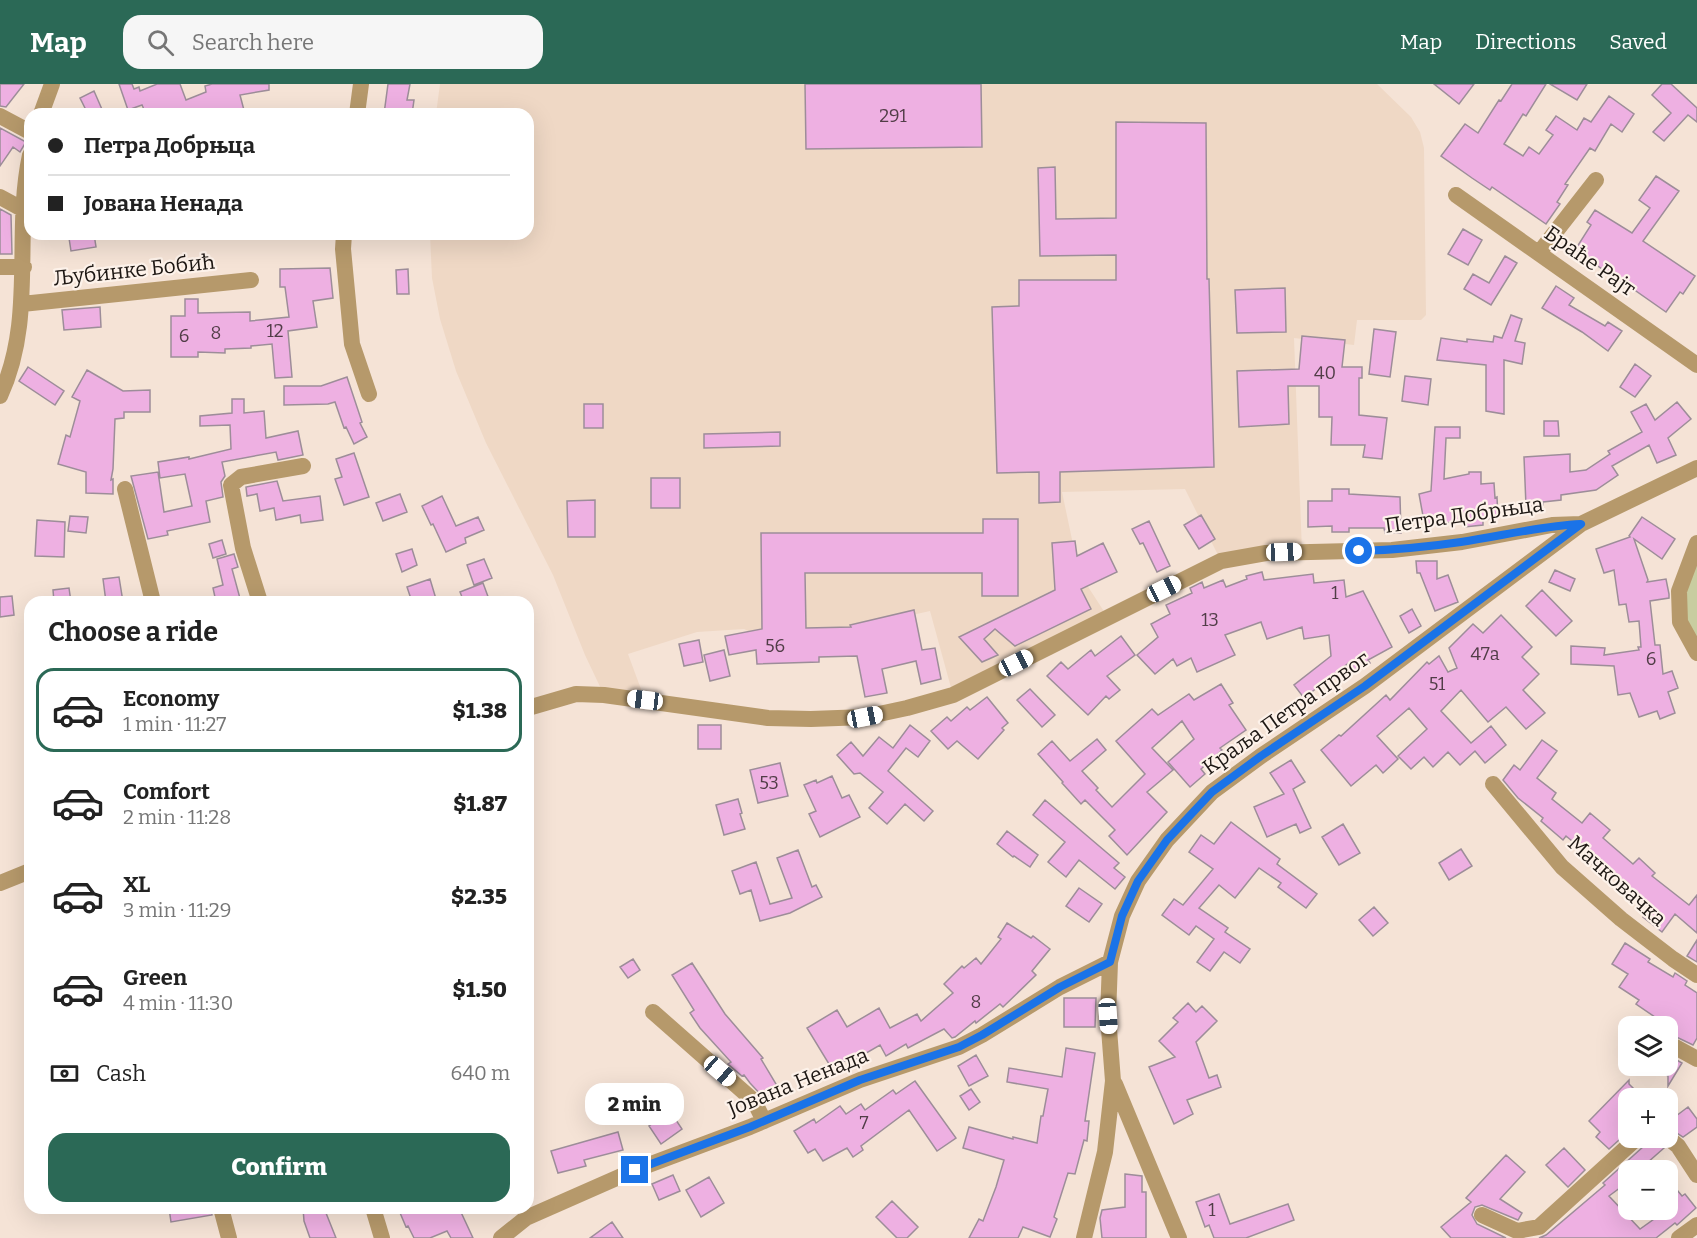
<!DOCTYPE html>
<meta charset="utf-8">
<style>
body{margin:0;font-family:Bitter,serif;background:#f6f6f6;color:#222;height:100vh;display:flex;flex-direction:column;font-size:22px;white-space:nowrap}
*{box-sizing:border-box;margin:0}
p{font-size:20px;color:#767676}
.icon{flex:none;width:33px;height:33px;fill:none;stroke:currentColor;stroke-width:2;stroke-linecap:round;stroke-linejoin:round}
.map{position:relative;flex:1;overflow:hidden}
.drawer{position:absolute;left:24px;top:512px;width:510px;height:618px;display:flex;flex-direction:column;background:#fff;border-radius:18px;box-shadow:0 6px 24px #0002}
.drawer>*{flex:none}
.hud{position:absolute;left:24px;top:24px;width:510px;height:132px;border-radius:18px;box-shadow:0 6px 24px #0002;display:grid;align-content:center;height:132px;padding:0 24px;background:#fff}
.fabs{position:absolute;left:1618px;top:932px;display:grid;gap:12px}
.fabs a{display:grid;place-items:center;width:60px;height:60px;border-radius:12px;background:#fff;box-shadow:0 6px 24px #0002;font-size:30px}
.end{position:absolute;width:27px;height:27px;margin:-14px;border:8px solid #1a73e8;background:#fff;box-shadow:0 0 0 3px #fff}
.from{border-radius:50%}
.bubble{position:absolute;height:42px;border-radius:18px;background:#fff;box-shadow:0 6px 24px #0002;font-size:20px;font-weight:800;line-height:42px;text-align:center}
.car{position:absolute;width:18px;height:36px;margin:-18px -9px;border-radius:8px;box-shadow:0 0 4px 2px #0007;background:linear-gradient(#fff 24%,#345 0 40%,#fff 0 76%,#345 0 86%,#fff 0)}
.hud b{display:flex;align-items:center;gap:21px;height:57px;font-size:22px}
.hud b+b{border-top:2px solid #e0e0e0}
.hud i{width:15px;height:15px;background:#222}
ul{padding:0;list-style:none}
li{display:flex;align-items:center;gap:18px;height:84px;margin:0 12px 9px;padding:0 12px;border:3px solid transparent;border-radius:18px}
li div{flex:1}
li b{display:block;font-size:22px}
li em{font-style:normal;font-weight:800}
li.selected{border-color:#2b6956}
li>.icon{width:54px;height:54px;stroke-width:1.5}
h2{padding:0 24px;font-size:27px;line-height:72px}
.pay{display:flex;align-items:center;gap:15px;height:66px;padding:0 24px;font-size:22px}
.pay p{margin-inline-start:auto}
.cta{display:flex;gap:12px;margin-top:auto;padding:12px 24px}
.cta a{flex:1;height:69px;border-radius:18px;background:#2b6956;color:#fff;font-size:24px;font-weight:800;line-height:69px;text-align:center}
header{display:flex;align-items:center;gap:36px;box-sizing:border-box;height:84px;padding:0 30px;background:#2b6956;color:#fff}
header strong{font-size:28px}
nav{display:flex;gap:33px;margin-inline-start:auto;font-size:21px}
.search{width:420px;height:54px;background:#f6f6f6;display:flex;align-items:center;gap:15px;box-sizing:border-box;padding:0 21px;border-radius:18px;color:#767676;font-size:22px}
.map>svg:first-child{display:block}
.built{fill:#efd8c5}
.green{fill:#c8cda0}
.building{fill:#eeb0e2;stroke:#9d8d99;stroke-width:1.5}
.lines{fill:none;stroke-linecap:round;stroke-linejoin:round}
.minor{stroke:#b6996b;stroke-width:16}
.route{stroke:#1a73e8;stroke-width:8}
.labels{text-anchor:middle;stroke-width:4.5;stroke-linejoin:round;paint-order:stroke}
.number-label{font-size:18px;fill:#513d47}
.street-label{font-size:21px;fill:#1d1713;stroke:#fdf2ea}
</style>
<header>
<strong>Map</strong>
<div class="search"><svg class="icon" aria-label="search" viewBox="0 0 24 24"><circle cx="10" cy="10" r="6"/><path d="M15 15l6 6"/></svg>Search here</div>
<nav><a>Map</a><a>Directions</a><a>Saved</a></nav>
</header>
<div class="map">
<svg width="1697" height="1154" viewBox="0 0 1697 1154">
<rect width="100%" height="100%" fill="#f5e3d6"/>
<path class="built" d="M440 0H1377L1411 33 1420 48 1424 64 1426 231 1421 236H1357L1354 261 1294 254 1302 468 1221 477 1185 405 1062 408 1074 465 1083 495 1107 532 953 611 930 527 836 548 759 552 744 545 697 548 628 570 645 616 604 611 585 571 553 491 486 359 456 287 440 235 432 194 430 150H528V30H436Z"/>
<path class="green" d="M1690 482H1697V563L1683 537Z"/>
<path class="building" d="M0 0H24L6 23 0 22Z
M119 0H132L134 5 139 3 140 7 157 0H180L186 16 206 8 205 2 212 0H269V6L240 11 245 30H232L231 27 220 30H146L142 21 128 26Z
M388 0H410L407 16H414L412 30H384Z
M805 0H981L982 63 806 65Z
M1434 0H1474L1459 20Z
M1512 0H1546L1526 32 1523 30 1504 60 1523 72 1529 63 1539 70 1553 51 1546 46 1556 32 1577 46 1584 34 1591 38 1609 12 1634 30 1622 48 1611 40 1595 67 1590 64 1565 100 1568 101 1557 118 1560 120 1546 140 1492 103 1490 106 1472 94 1441 72 1465 40 1478 49 1499 16 1501 17Z
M1550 0H1587L1577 16Z
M1662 0H1671L1697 24V38L1688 31 1664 57 1653 48 1671 29 1652 11Z
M94 7 104 30H88L80 14Z
M1116 38 1206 39 1207 195H1209L1214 383 1060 388V418L1039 419V388L997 389 992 223 1019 222V196H1116V171L1040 172 1038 84 1055 83 1056 135 1116 134Z
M0 44 26 58 20 68 13 63 0 82Z
M1656 92 1679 107 1643 157 1695 192 1683 210 1680 208 1666 228 1633 205 1632 206 1575 166 1591 141 1587 138 1595 126 1632 149 1650 124 1639 116Z
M0 125 11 131 12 170H0Z
M1463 145 1482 156 1468 181 1448 170Z
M82 150H94L96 163 71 167 69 154 82 153Z
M1505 172 1517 179 1491 221 1464 205 1473 190 1489 199Z
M330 184 333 214 313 217 317 243 288 247 292 293 275 294 272 260 251 262V264L225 265V269L198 268V273H171V232H185V215H198V229L250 228V237L289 233 285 203H280V185Z
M408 185 409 210H397L396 186Z
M1556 202 1574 214 1569 221 1605 242 1608 238 1622 247 1608 267 1582 248 1542 224Z
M1285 204 1286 248 1237 249 1235 206Z
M100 223 101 243 64 246 62 226Z
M1511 231 1522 235 1515 257 1525 259 1522 280 1504 276V330L1486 327V281L1437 276 1441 254 1467 258V255L1493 258 1494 252 1502 254Z
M1374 245 1396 248 1390 293 1369 290Z
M1302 252 1345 256 1342 283H1362V294H1359V331L1387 334 1382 375 1363 373 1365 361H1331L1332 333H1319V302H1288L1289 340 1239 343 1237 287 1299 285Z
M1635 280 1651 292 1635 313 1620 303Z
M28 283 64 307 55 321 19 297Z
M87 286 123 307 150 306V328H124V334L115 335 113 385 111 396 113 395V410L86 409V388L58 380 66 351 70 353 80 317 72 313Z
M1405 292 1431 295 1428 321 1402 317Z
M347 293 362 338 360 339 367 353 354 360 346 343 344 344 335 318 328 320 284 321V302H321Z
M232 315H244V329L264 327 266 354 298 347 303 371 278 376 276 368 222 378 225 392 221 398 223 413 206 417 210 438 167 447 168 451 148 455 131 392 158 388 164 428 192 422 185 390 160 394 158 378 189 373V375L231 365 230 341 200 342V332L232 329Z
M1677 318 1691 335 1668 354 1676 371 1657 379 1649 361 1612 382 1618 391 1596 406 1561 411V416L1543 418V421L1526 422 1524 373 1570 370V388L1586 386 1610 370 1608 367 1642 348 1631 328 1646 320 1655 336Z
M584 320H603V344H584Z
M1544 337H1558L1559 352H1544Z
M1435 343H1460V354H1446L1444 395 1469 390V388H1481V400L1494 399 1495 414 1497 413 1498 434 1483 435V441L1464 443 1463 436 1425 443 1419 410 1431 407Z
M780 348V362L704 364V350Z
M354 369 369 413 344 421 335 395 342 393 336 375Z
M651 394H680V424H651Z
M277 397 283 417 320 412 323 436 301 439 300 431 276 436 274 424 260 427 257 410 247 412 246 403Z
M1332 405H1349V410L1400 413 1401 449H1385L1384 444H1349V448H1332V442L1308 443V417H1332Z
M400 410 407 428 383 437 376 419Z
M442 412 456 442 478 433 484 446 465 454 466 459 446 468 433 440 431 441 422 422Z
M595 416V453H568L567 417Z
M1201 431 1215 455 1199 465 1184 441Z
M70 432 88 433 86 449 68 447Z
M1642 433 1675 455 1662 475 1634 455 1648 496 1647 498 1666 495 1669 510V514L1650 517 1655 561H1660L1663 590 1672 587 1678 604 1668 608 1675 629 1660 635 1657 627 1639 633 1630 609 1618 611 1614 582 1571 580V562L1605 564 1604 571 1639 566 1638 563H1641L1639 537 1629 538 1626 520 1619 521 1614 486 1604 489 1596 465 1630 453 1629 452Z
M983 435H1018V512H982V489H805L806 544 851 543 850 541 914 526 922 566 935 564 941 595 921 600 916 577 882 585 887 609 865 613 857 572 819 573V578L757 580 756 566 729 571 725 552 762 545 761 449H983Z
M37 436 65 438 64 473 35 472Z
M1149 437 1170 482 1157 488 1143 459 1140 460 1132 445Z
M222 456 226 470 213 474 209 460Z
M1075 457 1077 472 1103 459 1117 488 1081 505 1091 525 1015 562 995 545 984 555 998 571 982 578 959 553 1055 506 1052 459Z
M412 465 417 481 402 488 396 470Z
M234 470 238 483 232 485 241 518H216L213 504 223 501 217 475Z
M484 475 492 494 474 501 467 481Z
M1416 477H1437V495L1448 491 1458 518 1435 527 1420 489H1417Z
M1555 486 1575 495 1570 507 1549 498Z
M1262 488 1264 496 1313 490 1314 499 1344 496 1346 513 1363 507 1392 563 1368 576 1370 579 1355 587 1350 578 1304 614 1294 601 1331 572 1329 551 1304 555 1302 543 1267 555 1261 538 1225 551 1235 571 1197 588 1191 574 1177 582 1173 575 1155 590 1137 571 1158 553 1151 540 1170 530 1166 521 1192 509 1190 504 1202 498 1204 504 1223 496 1226 503 1247 495 1246 492Z
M119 493 123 518H106L103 495Z
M430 495 436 515 426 518H412L407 503Z
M483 499 490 518H464L460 508Z
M69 504 71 518H54L53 506Z
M1542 506 1572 537 1556 552 1526 522Z
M12 512 14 531 0 533V513Z
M1412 525 1421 542 1409 549 1400 532Z
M1501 531 1532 563 1522 573 1539 590 1523 606 1545 629 1526 645 1506 623 1488 638 1461 606 1441 627 1471 659 1491 642 1506 661 1485 679 1475 667 1460 681 1448 668 1433 683 1424 673 1411 685 1398 672 1427 645 1409 624 1377 652 1398 675 1383 689 1376 681 1351 702 1321 666 1339 651 1341 652 1386 611 1390 616 1427 578 1429 580 1439 572 1448 588 1457 584 1449 564 1473 540 1483 549Z
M1121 552 1135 571 1107 592 1120 606 1109 615 1106 612 1088 631 1047 592 1061 578 1068 585 1091 566 1095 572Z
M699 556 703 578 684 582 679 560Z
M724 566 730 592 710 597 704 571Z
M1221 600 1233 619 1229 621 1246 646 1220 664 1222 666 1201 685 1205 690 1190 703 1168 678 1194 655 1182 637 1152 664 1173 686 1147 708 1167 728 1127 771 1109 752 1115 746 1085 716 1081 720 1062 699 1063 698 1038 670 1052 657 1070 677 1097 655 1106 666 1082 687 1098 704 1096 706 1112 723 1145 690 1116 657 1152 625 1158 631 1189 610 1194 616Z
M1030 605 1055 631 1042 643 1017 616Z
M987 613 1008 639 1002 644 1004 646 978 675 957 657 948 665 931 647 947 633 951 637 967 623 970 626Z
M698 641H721V665H698Z
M910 641 930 657 918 673 906 664 888 687 933 727 924 737 905 720 887 740 869 724 883 708 860 689 854 690 837 671 851 658 863 672 879 653 893 664Z
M1542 656 1557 667 1537 694 1556 709 1552 715 1582 739 1590 729 1610 746 1603 754 1633 780 1639 774 1655 789 1652 792 1689 821 1697 811V849L1675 830 1662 848 1643 833 1650 824 1615 792 1612 796 1592 780 1595 776 1566 752 1563 756 1541 737 1543 734 1518 714 1503 696 1514 681 1520 686Z
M1291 676 1305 698 1293 705 1311 744 1300 749 1296 740 1267 753 1254 723 1284 710 1270 689Z
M780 679 788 712 758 719 750 686Z
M832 692 842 714 849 711 860 733 820 753 809 730 816 727 804 701 816 696 817 699Z
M738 715 742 729 740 730 745 745 724 751 716 721Z
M1045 716 1119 779 1114 784 1125 793 1115 805 1079 776 1066 793 1048 778 1065 758 1033 731Z
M1231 738 1280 775 1277 780 1317 810 1306 824 1278 803 1281 799 1259 784 1235 814 1219 801 1199 824 1228 844 1225 848 1250 865 1240 879 1224 868 1210 887 1197 878 1214 855 1196 842 1189 851 1162 831 1174 815 1183 821 1213 785 1189 768 1201 751 1214 760Z
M1343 740 1360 769 1339 781 1322 753Z
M1007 747 1038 771 1030 783 1014 772 1013 773 997 760Z
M1461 765 1472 782 1449 796 1439 779Z
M798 766 812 803 816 801 822 813 790 829 760 837 751 806 740 810 732 787 756 778 770 820 792 814 777 774Z
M1079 804 1102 820 1089 838 1066 822Z
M1374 823 1388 839 1373 852 1359 836Z
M1007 839 1031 854 1033 852 1050 865 1032 887 1036 891 1003 923 1000 920 976 939 975 937 955 953 952 954 944 945 908 964 906 960 886 972 880 961 856 975 854 971 832 985 807 944 837 926 847 943 879 924 890 944 917 930 921 937 953 909 944 900 962 882 964 884 976 874 981 880 1001 855 998 853Z
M1697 856V878L1687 872Z
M1625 859 1650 875 1648 878 1673 893 1675 889 1687 897 1685 901 1697 909V954L1693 961 1668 949V942L1636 920 1639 916 1619 903 1628 890 1612 880Z
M633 875 640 886 628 894 620 883Z
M692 879 725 930 763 974 761 975 779 1005 764 1014 750 999 744 991 742 992 728 980 731 978 700 944 690 929 694 926 672 891Z
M1064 914H1096L1095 943H1064Z
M1188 919 1196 928 1202 922 1217 937 1196 958 1209 994 1217 991 1221 1003 1187 1016 1193 1030 1174 1040 1149 983 1175 973 1159 957 1178 938 1173 934Z
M1066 964 1095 969 1085 1037H1089L1087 1057 1084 1056 1075 1090 1068 1089 1054 1133 1057 1135 1050 1153 1023 1143 1018 1154H969L979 1135 983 1137 996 1103 1004 1076 963 1064 969 1043 1013 1055V1053L1037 1059 1041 1032H1043L1048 1005 1007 998 1009 984 1062 993Z
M976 971 988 992 969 1002 958 982Z
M1668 971 1682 979 1668 1002V992L1650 981H1668Z
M1629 996V1000L1643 1014H1629V1047L1609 1065 1596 1053 1600 1048 1589 1037Z
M915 997 956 1054 937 1067 909 1026 861 1062 863 1066 853 1073 847 1064 823 1077 815 1065 808 1069 794 1047 814 1035 816 1039 840 1022 846 1030 861 1020 865 1026 893 1006 896 1010Z
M971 1005 980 1018 969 1026 960 1012Z
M1688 1023 1697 1035V1043L1683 1053 1668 1043V1038Z
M670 1027 682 1045 661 1060 649 1042Z
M618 1048 623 1066 584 1076 586 1082 558 1089 551 1067Z
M1648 1053H1657V1057L1664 1064 1639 1086H1629V1097L1609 1112 1640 1145 1668 1125V1095L1682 1112 1685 1110 1696 1124 1677 1141 1675 1139 1656 1154H1539L1546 1151 1605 1101 1603 1099 1645 1061Z
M1564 1064 1585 1086 1568 1103 1546 1081Z
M1506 1071 1525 1088 1500 1115 1522 1129 1518 1136 1482 1121 1475 1123 1472 1131 1477 1140 1506 1154H1451L1441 1143 1471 1118 1466 1114Z
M1125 1090 1142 1092V1108H1146V1154H1102L1100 1134 1102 1126 1125 1123Z
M673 1091 680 1107 659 1116 652 1100Z
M709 1093 724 1119 701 1133 686 1106Z
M1219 1110 1230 1140 1288 1120 1294 1136 1246 1154H1214L1209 1141 1205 1143 1196 1118Z
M892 1117 918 1143 907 1154H897L876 1133Z
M169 1124H211L212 1131 171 1138Z
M303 1124H324L336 1154H310L304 1137Z
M398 1124H459L473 1154H451L447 1147 430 1154H414L408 1142 406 1143Z
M612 1138 623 1154H590Z"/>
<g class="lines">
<path class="minor" d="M41 30 52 0
M357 30 361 0
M0 32 30 48
M1456 111 1697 281
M0 113 24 126
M344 150 343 165 352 260 369 310
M1539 169 1596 96
M0 183H24
M22 220 251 196
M0 312C36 235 13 151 30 71
M125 405 153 518
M1697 459 1679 507 1680 538 1697 569
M260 518 243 464 231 401 241 393 303 382
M528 624 576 610 604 611 768 634 811 635 865 633 907 624 953 611 1221 477 1266 469 1392 466 1462 458 1552 441 1581 440
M1493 700 1562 783 1621 835 1673 875 1697 891
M0 799 30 787
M653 928 754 1017 764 1037
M1668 959 1697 975
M1115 1000 1179 1154
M1667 1053 1678 1062 1697 1091
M221 1124 229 1154
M373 1124 382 1154
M1482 1131 1517 1147 1539 1143 1638 1053
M501 1154 526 1134 635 1086 750 1043 860 996 959 963 982 951 1060 903 1110 878
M1084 1154 1105 1068 1113 997 1108 932 1110 878 1122 832 1138 797 1167 756 1212 708 1261 672 1365 602 1581 440 1697 384
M1679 1154 1697 1141"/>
</g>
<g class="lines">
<path class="route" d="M635 1086 750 1043 860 996 959 963 982 951 1060 903 1110 878 1122 832 1138 797 1167 756 1212 708 1261 672 1365 602 1581 440C1540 442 1502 452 1461 458 1427 463 1393 466 1359 467"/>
</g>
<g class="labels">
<g class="number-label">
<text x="893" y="38">291</text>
<text x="275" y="253">12</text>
<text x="216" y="255">8</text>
<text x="184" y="258">6</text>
<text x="1325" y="295">40</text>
<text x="1335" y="515">1</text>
<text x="1210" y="542">13</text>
<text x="775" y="568">56</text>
<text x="1485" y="576">47a</text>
<text x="1651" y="581">6</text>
<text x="1437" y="606">51</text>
<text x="769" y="705">53</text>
<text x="976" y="924">8</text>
<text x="864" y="1045">7</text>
<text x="1212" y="1132">1</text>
</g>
<g class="street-label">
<text transform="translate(1590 177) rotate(35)" y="7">Браће Рајт</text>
<text transform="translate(134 186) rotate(-6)" y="7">Љубинке Бобић</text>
<text transform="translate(1464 431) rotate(-8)" y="7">Петра Добрњца</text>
<text transform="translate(1286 629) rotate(-35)" y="7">Краља Петра првог</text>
<text transform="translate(1617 797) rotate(42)" y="7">Мачковачка</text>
<text transform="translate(798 998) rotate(-22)" y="7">Јована Ненада</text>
</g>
</g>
</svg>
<div class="fabs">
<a><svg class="icon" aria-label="layers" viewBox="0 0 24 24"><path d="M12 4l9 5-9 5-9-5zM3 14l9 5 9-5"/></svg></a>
<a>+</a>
<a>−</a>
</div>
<i class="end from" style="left:1359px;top:467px"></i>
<i class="end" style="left:635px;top:1086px"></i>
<div class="bubble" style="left:585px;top:999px;width:99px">2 min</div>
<i class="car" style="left:1284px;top:468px;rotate:88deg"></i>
<i class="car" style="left:1164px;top:505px;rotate:64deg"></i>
<i class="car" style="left:1016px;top:579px;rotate:63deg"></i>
<i class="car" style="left:645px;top:616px;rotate:277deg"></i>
<i class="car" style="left:865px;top:633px;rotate:79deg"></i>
<i class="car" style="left:1108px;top:932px;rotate:176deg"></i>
<i class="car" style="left:720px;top:987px;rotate:131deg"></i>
<div class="hud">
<b><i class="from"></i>Петра Добрњца</b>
<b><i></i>Јована Ненада</b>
</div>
<section class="drawer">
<h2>Choose a ride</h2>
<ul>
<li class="selected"><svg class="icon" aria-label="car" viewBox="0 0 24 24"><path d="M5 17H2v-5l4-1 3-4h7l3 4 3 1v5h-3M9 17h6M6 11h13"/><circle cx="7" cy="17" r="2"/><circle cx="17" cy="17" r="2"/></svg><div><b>Economy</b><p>1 min · 11:27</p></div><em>$1.38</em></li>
<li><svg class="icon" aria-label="car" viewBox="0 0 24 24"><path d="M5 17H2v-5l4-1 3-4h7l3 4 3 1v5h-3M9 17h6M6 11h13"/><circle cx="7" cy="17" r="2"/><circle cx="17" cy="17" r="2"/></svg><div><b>Comfort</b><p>2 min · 11:28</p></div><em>$1.87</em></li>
<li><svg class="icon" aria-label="car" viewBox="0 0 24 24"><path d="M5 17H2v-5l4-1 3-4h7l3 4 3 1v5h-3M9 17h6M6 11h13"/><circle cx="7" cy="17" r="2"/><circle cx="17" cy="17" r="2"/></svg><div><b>XL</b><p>3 min · 11:29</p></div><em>$2.35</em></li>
<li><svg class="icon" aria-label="car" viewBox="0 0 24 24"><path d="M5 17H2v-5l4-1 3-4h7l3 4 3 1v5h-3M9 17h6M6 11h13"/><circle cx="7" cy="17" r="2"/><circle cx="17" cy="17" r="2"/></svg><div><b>Green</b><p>4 min · 11:30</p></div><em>$1.50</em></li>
</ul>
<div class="pay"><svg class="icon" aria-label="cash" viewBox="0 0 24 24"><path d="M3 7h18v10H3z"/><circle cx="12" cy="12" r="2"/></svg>Cash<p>640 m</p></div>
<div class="cta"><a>Confirm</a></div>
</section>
</div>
